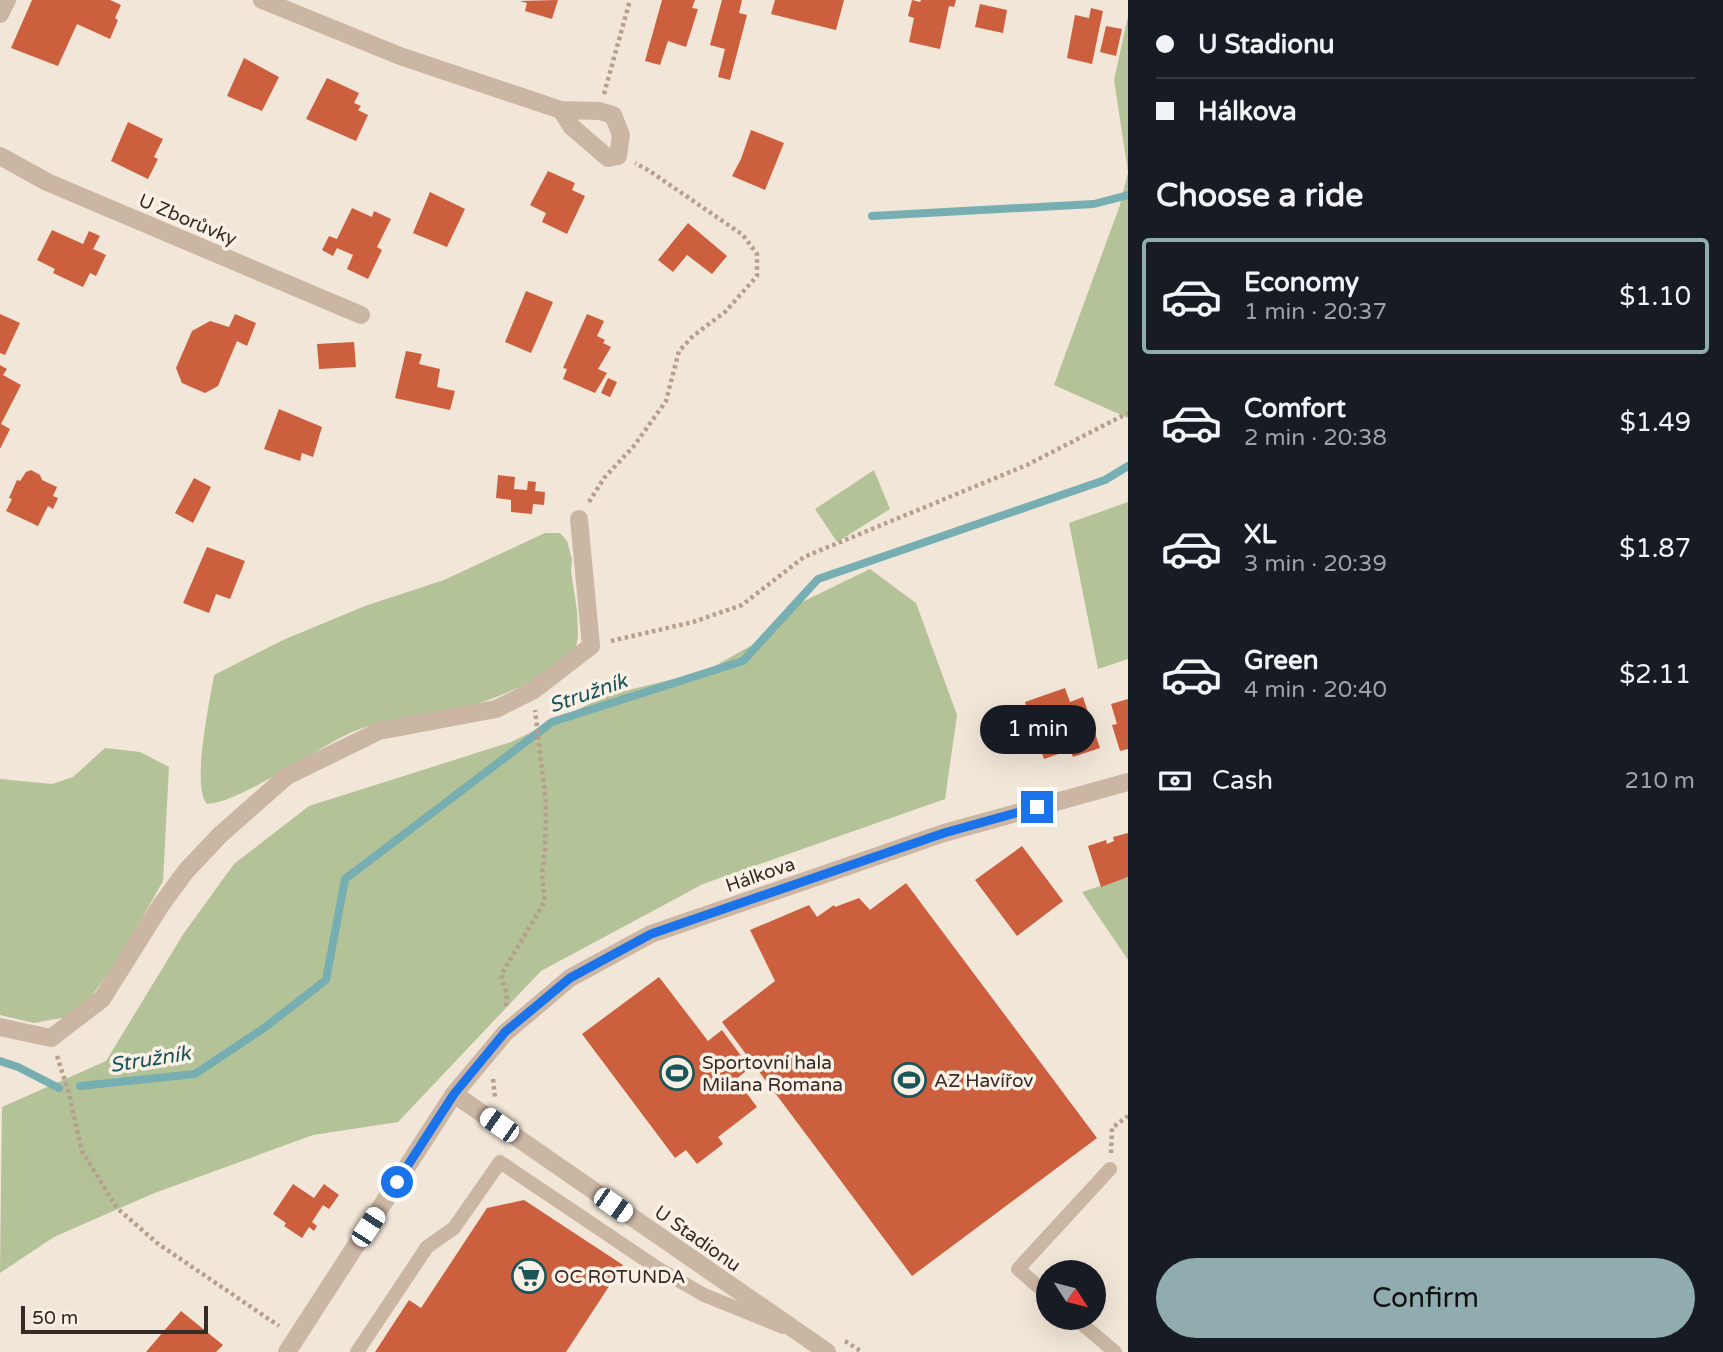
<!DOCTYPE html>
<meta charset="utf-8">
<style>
body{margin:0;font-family:"Varela Round",sans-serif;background:#20242c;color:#f1f3f6;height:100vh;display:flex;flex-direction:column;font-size:26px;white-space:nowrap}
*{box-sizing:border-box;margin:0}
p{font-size:23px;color:#9ea1a6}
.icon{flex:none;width:38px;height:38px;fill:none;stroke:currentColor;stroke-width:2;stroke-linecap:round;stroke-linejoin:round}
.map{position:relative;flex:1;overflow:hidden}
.drawer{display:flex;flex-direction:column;background:#171b24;width:595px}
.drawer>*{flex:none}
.hud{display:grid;align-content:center;height:154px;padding:0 28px;background:#171b24}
.needle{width:46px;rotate:126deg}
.tools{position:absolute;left:1036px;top:1260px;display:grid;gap:14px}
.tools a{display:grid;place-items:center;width:70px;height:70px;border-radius:50%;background:#171b24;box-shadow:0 7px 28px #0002;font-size:35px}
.scale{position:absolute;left:21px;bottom:18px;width:187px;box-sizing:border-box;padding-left:7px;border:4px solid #362b26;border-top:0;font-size:19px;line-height:24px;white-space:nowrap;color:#362b26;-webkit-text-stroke:5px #faf0e5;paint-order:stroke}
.end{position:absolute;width:32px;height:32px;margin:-16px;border:9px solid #1a73e8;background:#fff;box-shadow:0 0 0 4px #fff}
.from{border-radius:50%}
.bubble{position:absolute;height:49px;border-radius:24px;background:#171b24;box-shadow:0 7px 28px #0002;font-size:23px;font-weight:600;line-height:49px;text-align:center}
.car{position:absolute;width:21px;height:42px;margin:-21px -10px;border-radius:9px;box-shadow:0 0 5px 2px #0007;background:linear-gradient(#fff 24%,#345 0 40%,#fff 0 76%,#345 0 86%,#fff 0)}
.hud b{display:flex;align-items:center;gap:24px;height:66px;font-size:26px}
.hud b+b{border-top:2px solid #363941}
.hud i{width:18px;height:18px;background:#f1f3f6}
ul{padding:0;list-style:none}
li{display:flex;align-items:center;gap:21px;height:116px;margin:0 14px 10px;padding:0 14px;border:4px solid transparent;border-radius:7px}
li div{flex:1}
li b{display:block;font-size:26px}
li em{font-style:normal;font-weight:600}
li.selected{border-color:#90acaf}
li>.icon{width:63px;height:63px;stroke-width:1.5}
h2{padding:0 28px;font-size:32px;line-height:84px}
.pay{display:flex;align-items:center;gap:18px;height:77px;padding:0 28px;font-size:26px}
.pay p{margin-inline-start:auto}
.primary-button{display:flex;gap:14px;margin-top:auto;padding:14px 28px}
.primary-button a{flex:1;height:80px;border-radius:42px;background:#90acaf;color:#111;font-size:28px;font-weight:600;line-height:80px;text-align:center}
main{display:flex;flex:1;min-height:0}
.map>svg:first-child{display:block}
.green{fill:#b4c298}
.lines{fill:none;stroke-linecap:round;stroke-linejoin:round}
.stream{stroke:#76aeb1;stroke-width:8}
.building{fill:#cc5f3d}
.path{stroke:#b79f8e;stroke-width:4.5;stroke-dasharray:3.5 3.5;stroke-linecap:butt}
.lane{stroke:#cbb6a4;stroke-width:14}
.street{stroke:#cbb6a4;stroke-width:18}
.route{stroke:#1a73e8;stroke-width:9}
.labels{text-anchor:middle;stroke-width:7;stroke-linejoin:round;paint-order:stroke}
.street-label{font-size:19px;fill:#362b26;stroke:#faf0e5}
.poi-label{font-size:19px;fill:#362b26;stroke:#faf0e5;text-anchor:start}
.water-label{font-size:21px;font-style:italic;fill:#1a5559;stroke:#faf0e5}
</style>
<main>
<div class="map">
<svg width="1128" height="1352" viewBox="0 0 1128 1352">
<rect width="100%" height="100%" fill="#f2e6d8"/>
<path class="green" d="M1128 16V418L1054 385 1120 205 1128 172 1114 80Z
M874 470 890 509 837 542 815 509Z
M1128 502V659L1098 669 1069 523Z
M545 533H560L567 541 572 559 571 571 577 611 578 637 575 652 564 667C530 682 495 700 459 709 422 718 386 717 350 733 317 748 237 804 207 804 191 786 210 701 214 675L283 640 365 606 444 580Z
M870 569 916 603 957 715 945 799 703 884 541 971 398 1122 313 1135 152 1194 54 1237 0 1273 2 1107 106 1061 184 933 234 864 309 806 511 742 608 695 706 671 761 640 798 604Z
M105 748 140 752 169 767 163 881 123 952 89 1000 67 1017 34 1023 0 1015V779L52 784 73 777Z
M1128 877V960L1082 892Z"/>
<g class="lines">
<path class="stream" d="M872 216 1094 204 1128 195
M0 1061 18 1067 59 1088
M80 1086 195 1074 264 1028 326 980 345 879 552 722 743 661 818 579 1105 480 1128 466"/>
</g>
<path class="building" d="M32 0H110L121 5 115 18 118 20 110 39 77 24 58 66 11 48Z
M558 0 552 19 525 11 527 3 520 1Z
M662 0H695L692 8 698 9 686 47 668 41 660 65 645 61Z
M722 0H742L739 13 747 15 730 80 718 77 725 49 710 45Z
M775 0H844L836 30 771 14Z
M912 0 920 2 921 0H956L954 7 949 6 940 49 909 42 914 18 908 16Z
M980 4 1007 10 1003 33 975 27Z
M1091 8 1103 11 1092 64 1067 58 1075 15 1089 18Z
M1106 26 1122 29 1116 56 1100 52Z
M244 58 279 77 262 111 227 96Z
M327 78 359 93 354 103 361 106 358 110 368 115 356 141 306 119Z
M128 122 163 139 154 157 158 159 148 179 111 161Z
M751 130 784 143 765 190 732 176 741 159Z
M548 171 575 183 572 190 585 196 567 234 542 222 546 213 530 205Z
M430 192 465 209 447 247 413 233Z
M352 208 372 217 374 211 391 219 377 247 382 250 368 279 347 269 353 255 337 248 333 256 322 250 329 236 337 239Z
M688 223 727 256 712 274 687 255 673 272 658 260Z
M52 230 83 244 89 231 100 236 93 249 106 255 96 276 90 273 83 287 53 273 55 269 37 260Z
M526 291 553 302 531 353 505 342Z
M0 314 20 323 5 355 0 353Z
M235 314 256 323 247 346 237 341 218 386 205 393 182 383 176 368 192 331 210 321 229 327Z
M587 314 604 321 597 336 605 340 603 343 611 347 598 369 607 373 595 393 563 379 567 369 563 368Z
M354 342 356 367 319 369 317 344Z
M406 351 422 354 419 364 440 369 437 387 455 391 450 410 395 398Z
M0 365 7 369 3 375 21 385 1 424 10 429 0 449Z
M608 378 617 382 610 397 601 393Z
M279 409 322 427 313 457 302 453 300 461 264 449Z
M31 470 40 475 42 480 57 487 53 496 58 498 53 509 48 506 38 526 6 511 12 499 9 498 17 480 20 481 26 472Z
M498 475 515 477 514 489 527 490 528 481 536 482 535 491 545 492 544 505 533 504 532 514 511 512V500L496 498Z
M194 478 211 487 193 523 175 513Z
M207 547 245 561 230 599 216 594 209 613 183 603Z
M1065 688 1070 702 1083 697 1100 748 1073 757 1070 750 1044 759 1025 702Z
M1128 699V749L1120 751 1112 725 1117 724 1111 704Z
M1128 833V877L1101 887 1088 846 1106 840 1107 844 1114 841 1113 837Z
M1022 846 1063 901 1017 936 975 880Z
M906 883 1097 1138 912 1276 722 1022 775 981 750 930 809 905 817 917 834 905 835 907 859 898 870 910Z
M659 977 708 1041 722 1030 750 1068 736 1079 757 1107 718 1137 723 1144 697 1164 686 1150 675 1158 582 1034Z
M293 1184 314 1198 324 1184 339 1195 329 1209 323 1205 312 1222 317 1226 314 1231 309 1227 302 1238 284 1226 286 1223 273 1214Z
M524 1200 623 1265 566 1352H375L409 1300 421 1308 487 1208Z
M181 1311 223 1345 216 1352H146Z"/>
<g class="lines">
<path class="path" d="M604 94 630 0
M589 502 604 478 634 446 666 401 679 351 693 336 725 312 757 276V254L743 235 648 170 635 163
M611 641 693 622 742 605 804 557 1027 465 1128 413
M506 1006 507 995 501 975 545 901 542 874 545 850 546 803 535 710
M57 1056 68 1090 82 1151 117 1208 157 1243 279 1326
M493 1079 495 1098
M1111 1153 1112 1128 1128 1116
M845 1341 862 1352"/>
<path class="lane" d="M1048 1295 1018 1269 1110 1169
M1075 1318 1115 1352
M357 1352 427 1247 454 1228 500 1162 659 1269 704 1295 783 1327"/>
<path class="street" d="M262 0 400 56 561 110 600 111 613 115 621 135 618 156 608 158 572 127 561 110
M0 14 7 0
M0 156 47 182 361 315
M0 1027 51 1038 102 999 161 905 186 871 220 835 287 776 379 731 496 709 534 690 591 646 579 519
M454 1094 827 1352
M287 1352 454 1094 505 1033 570 978 651 934 944 833 1128 782"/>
</g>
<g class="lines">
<path class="route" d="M397 1182 454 1094 505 1032 570 978 651 934 944 833 1037 807"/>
</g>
<defs>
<g id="stadium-ring" transform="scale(1.75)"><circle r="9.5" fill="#faf0e5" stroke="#1a5559" stroke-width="1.5"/><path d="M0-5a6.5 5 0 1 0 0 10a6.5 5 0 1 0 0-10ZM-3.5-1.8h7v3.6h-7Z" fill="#1a5559"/></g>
<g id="supermarket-ring" transform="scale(1.75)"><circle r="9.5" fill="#faf0e5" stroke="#1a5559" stroke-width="1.5"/><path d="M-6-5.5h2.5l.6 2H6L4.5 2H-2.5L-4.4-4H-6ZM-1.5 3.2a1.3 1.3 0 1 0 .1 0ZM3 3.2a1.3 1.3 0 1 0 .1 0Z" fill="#1a5559"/></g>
</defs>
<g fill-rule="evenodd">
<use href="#stadium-ring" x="677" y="1073"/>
<use href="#stadium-ring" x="909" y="1080"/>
<use href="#supermarket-ring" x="529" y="1276"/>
</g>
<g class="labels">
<g class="street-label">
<text transform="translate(188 219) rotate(23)" y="7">U Zborůvky</text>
<text transform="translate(760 874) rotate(-19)" y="7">Hálkova</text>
<text transform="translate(698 1238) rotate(35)" y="7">U Stadionu</text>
</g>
<g class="poi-label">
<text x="702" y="1069">Sportovní hala<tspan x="702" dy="22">Milana Romana</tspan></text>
<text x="934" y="1087">AZ Havířov</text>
<text x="554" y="1283">OC ROTUNDA</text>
</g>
<g class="water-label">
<text transform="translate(588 693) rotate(-19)" y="7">Stružník</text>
<text transform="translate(150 1059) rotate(-9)" y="7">Stružník</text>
</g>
</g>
</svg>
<div class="tools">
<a><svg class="needle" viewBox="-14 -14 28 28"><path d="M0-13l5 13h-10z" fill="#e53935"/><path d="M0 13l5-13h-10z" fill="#9ea1a6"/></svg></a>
</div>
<div class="scale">50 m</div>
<i class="end from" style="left:397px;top:1182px"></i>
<i class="end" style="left:1037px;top:807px"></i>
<div class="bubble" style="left:980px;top:705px;width:116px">1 min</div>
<i class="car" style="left:499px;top:1125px;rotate:305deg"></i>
<i class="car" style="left:613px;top:1205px;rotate:125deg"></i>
<i class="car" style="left:368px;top:1227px;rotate:33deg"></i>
</div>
<section class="drawer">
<div class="hud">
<b><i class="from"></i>U Stadionu</b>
<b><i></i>Hálkova</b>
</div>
<h2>Choose a ride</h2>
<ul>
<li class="selected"><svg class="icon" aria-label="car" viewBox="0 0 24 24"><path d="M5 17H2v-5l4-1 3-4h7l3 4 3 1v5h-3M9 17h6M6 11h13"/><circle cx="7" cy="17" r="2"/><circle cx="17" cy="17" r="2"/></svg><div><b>Economy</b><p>1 min · 20:37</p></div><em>$1.10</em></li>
<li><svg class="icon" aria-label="car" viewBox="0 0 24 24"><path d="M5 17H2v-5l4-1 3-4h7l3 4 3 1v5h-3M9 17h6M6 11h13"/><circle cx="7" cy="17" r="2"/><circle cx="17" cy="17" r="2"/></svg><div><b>Comfort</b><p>2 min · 20:38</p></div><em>$1.49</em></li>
<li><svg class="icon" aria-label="car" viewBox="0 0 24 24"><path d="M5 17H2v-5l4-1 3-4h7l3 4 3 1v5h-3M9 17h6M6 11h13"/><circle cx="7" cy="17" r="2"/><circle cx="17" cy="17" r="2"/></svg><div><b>XL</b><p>3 min · 20:39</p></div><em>$1.87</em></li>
<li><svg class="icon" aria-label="car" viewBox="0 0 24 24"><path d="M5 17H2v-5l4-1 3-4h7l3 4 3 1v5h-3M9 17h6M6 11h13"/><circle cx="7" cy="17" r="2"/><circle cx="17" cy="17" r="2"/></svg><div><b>Green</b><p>4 min · 20:40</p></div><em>$2.11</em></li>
</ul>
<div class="pay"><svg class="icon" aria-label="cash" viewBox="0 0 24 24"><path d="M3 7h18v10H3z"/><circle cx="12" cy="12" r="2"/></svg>Cash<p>210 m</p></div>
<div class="primary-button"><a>Confirm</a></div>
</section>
</main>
